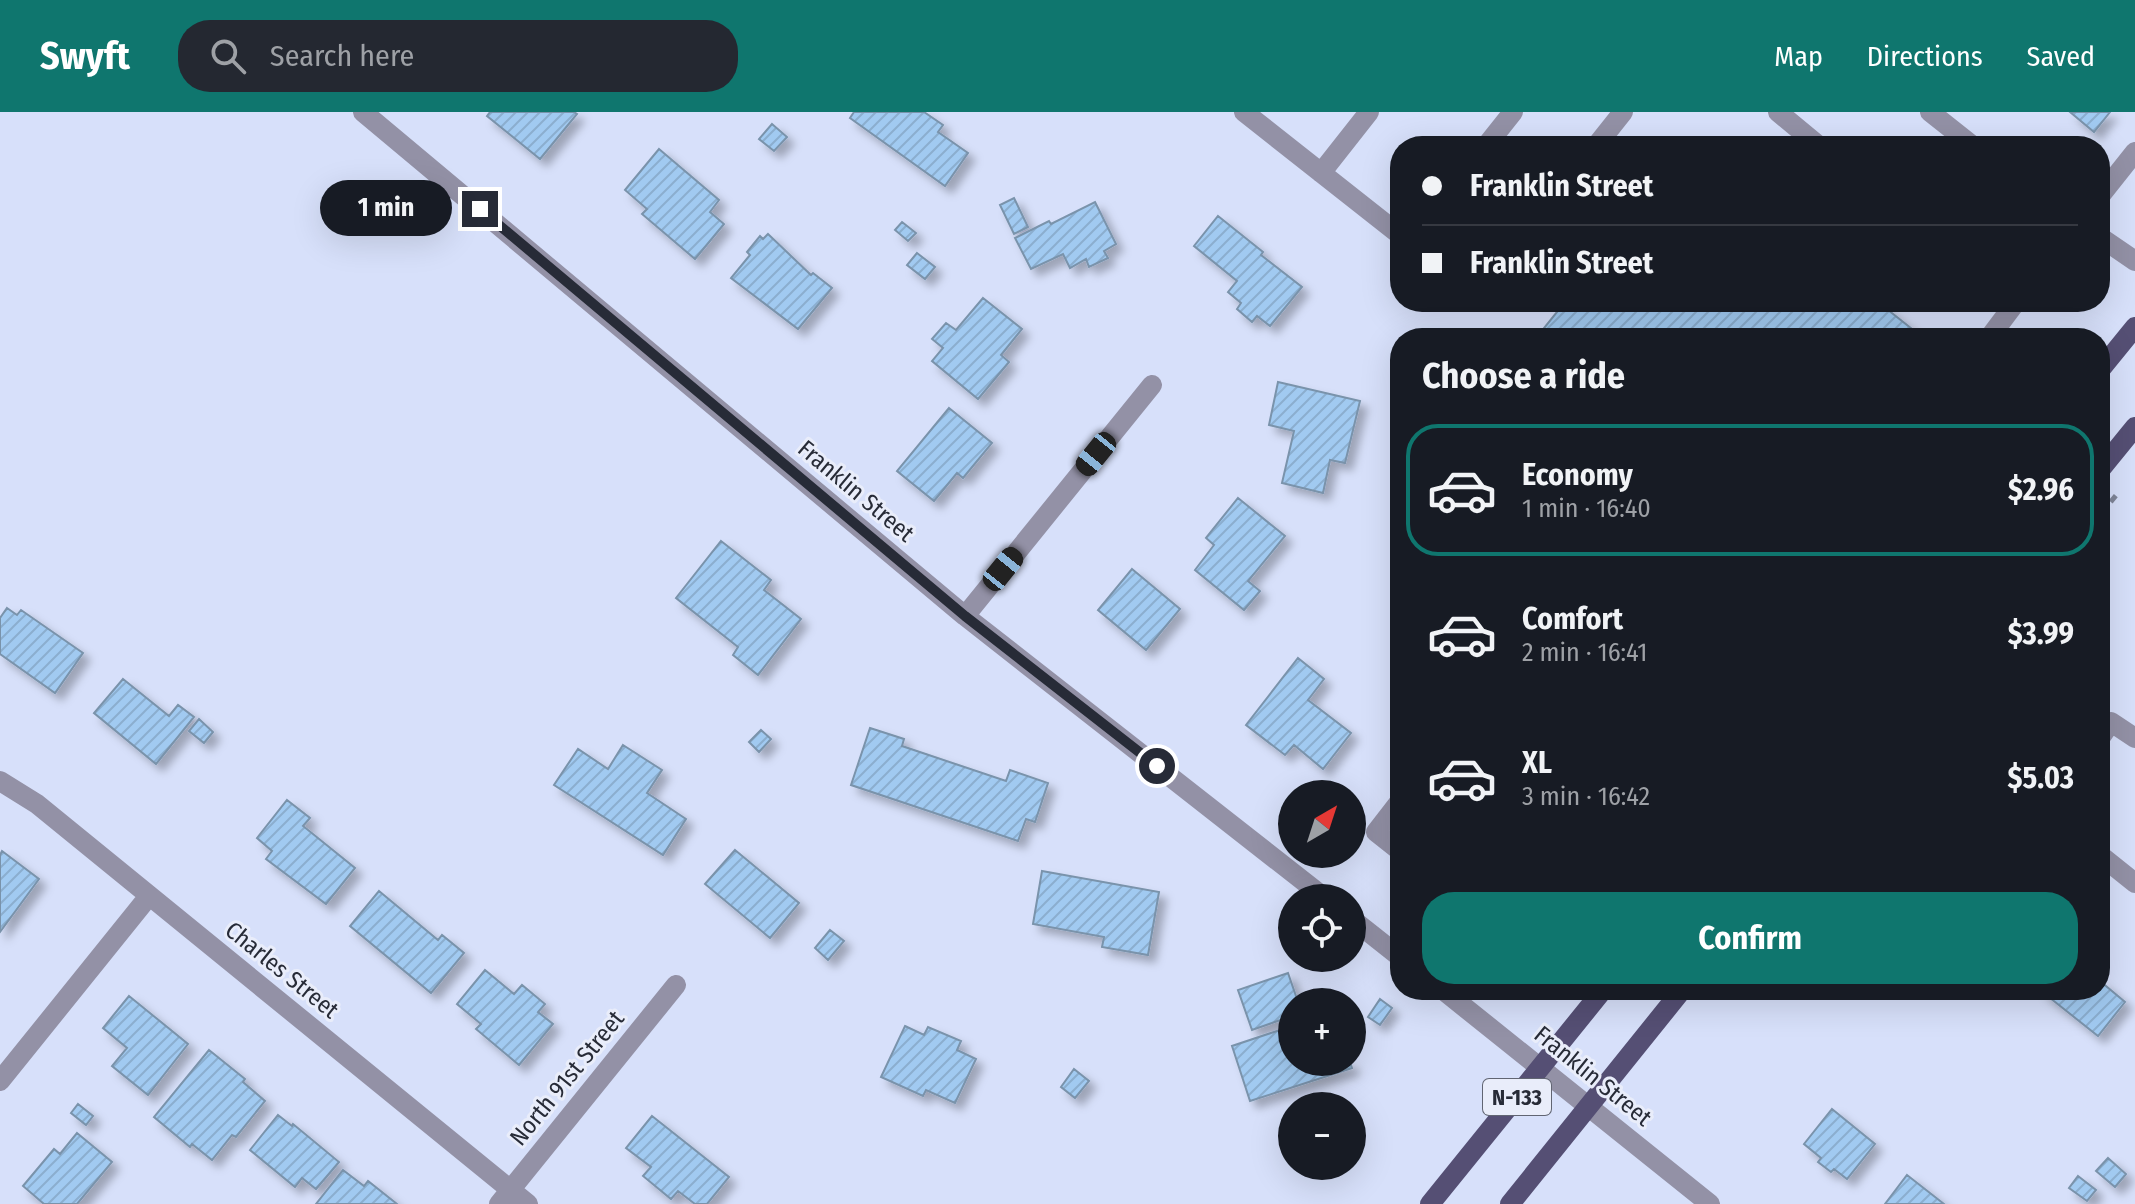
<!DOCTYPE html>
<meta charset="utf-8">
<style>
body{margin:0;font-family:"Fira Sans Condensed",sans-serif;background:#242831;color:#f1f3f6;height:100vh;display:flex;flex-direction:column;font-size:30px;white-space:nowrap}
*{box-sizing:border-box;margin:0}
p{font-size:26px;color:#9ea1a6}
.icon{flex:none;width:44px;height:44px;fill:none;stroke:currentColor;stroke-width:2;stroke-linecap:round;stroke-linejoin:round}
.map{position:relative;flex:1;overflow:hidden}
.details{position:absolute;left:1390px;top:216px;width:720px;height:672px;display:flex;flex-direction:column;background:#171b24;border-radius:32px;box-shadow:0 8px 32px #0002}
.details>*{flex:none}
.top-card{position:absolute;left:1390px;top:24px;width:720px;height:176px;border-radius:32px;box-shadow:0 8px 32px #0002;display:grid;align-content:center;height:176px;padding:0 32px;background:#171b24}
.needle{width:52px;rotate:39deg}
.buttons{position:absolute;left:1278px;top:668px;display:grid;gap:16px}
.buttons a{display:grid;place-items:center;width:88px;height:88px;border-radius:50%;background:#171b24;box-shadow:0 8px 32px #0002;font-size:40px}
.end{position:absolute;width:36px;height:36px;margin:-18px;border:10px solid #272b37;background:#fff;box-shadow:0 0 0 4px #fff}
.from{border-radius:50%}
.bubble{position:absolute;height:56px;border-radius:28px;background:#171b24;box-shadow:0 8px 32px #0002;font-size:26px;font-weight:700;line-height:56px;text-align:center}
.car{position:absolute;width:24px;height:48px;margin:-24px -12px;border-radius:10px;box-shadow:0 0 6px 2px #0007;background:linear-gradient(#222 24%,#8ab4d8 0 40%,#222 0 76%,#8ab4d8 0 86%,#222 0)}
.top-card b{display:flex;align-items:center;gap:28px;height:76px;font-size:30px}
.top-card b+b{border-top:2px solid #363941}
.top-card i{width:20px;height:20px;background:#f1f3f6}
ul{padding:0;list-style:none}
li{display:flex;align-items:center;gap:24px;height:132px;margin:0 16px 12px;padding:0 16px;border:4px solid transparent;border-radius:32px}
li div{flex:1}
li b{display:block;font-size:30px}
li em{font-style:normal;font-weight:700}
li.selected{border-color:#0f766e}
li>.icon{width:72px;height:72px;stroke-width:1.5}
h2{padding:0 32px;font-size:36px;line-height:96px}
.button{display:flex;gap:16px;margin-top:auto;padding:16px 32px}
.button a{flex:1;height:92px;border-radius:32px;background:#0f766e;color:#fff;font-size:32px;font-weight:700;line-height:92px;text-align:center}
header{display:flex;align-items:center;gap:48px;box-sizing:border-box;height:112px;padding:0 40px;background:#0f766e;color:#fff}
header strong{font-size:38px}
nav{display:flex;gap:44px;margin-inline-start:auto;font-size:28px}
.search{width:560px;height:72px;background:#242831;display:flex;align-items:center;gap:20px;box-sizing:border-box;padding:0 28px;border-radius:32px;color:#9ea1a6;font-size:30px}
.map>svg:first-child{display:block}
.building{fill:url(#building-hatch);stroke:#7a93ab;stroke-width:2;filter:url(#shadow)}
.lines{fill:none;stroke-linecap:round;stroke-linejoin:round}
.path{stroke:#7f8598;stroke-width:5;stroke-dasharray:8 4;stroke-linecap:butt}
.minor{stroke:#9391a6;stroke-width:20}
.major{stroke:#554f74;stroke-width:20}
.route{stroke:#272b37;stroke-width:10}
.labels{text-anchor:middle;stroke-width:6;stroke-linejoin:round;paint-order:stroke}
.shield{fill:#e9edfa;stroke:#616572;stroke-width:2}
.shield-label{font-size:22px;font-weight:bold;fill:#272b37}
.street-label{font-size:24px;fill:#272b37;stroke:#e9edfa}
</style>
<header>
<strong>Swyft</strong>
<div class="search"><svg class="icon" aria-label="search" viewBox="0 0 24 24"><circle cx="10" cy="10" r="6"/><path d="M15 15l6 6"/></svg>Search here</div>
<nav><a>Map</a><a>Directions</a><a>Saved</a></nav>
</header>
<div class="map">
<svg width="2135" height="1092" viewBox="0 0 2135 1092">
<defs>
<pattern id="building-hatch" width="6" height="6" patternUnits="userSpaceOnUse" patternTransform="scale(2)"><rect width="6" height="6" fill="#a1caf1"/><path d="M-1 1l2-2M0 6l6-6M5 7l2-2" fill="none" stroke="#8baecf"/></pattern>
<filter id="shadow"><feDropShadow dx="7" dy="7" stdDeviation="4" flood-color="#0004"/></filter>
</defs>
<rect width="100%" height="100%" fill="#d7e0fa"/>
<path class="building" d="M490 0H574L577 2 540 47 487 4Z
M854 0H924L943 13 938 20 968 41 945 74 850 6Z
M2070 0H2110L2094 20Z
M772 12 787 25 774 39 759 27Z
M659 37 719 88 710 100 724 112 695 147 642 102 647 97 625 78Z
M1014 86 1028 115 1014 122 1000 93Z
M1095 90 1116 132 1104 139 1108 146 1089 155 1086 147 1070 156 1063 142 1031 157 1015 126 1049 109 1051 112Z
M1218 104 1263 140 1261 143 1302 175 1270 214 1257 204 1252 210 1237 197 1241 191 1228 180 1237 169 1194 134Z
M902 110 916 121 908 129 895 118Z
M768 122 811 163 813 161 832 176 798 217 731 166 750 143 747 140 760 124 763 127Z
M917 141 935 155 925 167 907 153Z
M983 186 1022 217 1001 243 1009 250 978 287 932 249 943 236 932 227 946 211 956 218Z
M1565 190H1878L1917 221 1913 226H1536Z
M1278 270 1360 289 1345 351 1330 348 1323 381 1282 371 1294 319 1269 313Z
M949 296 992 331 963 366 957 361 934 389 897 359Z
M1238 386 1285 424 1248 469 1260 479 1244 498 1195 458 1214 433 1206 426Z
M721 429 771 468 764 478 801 507 758 563 733 543 738 535 676 486Z
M1132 457 1180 497 1146 538 1098 498Z
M7 496 17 503 21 498 83 541 55 581 0 542V506Z
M1298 546 1324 567 1308 588 1351 621 1323 657 1294 633 1285 643 1246 613Z
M123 567 169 604 178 593 194 605 156 652 94 601Z
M199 607 213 620 204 631 189 619Z
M870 616 904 627 902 634 1006 669 1010 658 1048 671 1035 710 1026 707 1018 729 851 673Z
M761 618 771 627 759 640 749 630Z
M623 633 662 658 647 681 686 707 663 743 554 673 578 637 608 657Z
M287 688 310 706 303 714 355 756 326 792 266 747 272 739 257 726Z
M735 738 799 791 770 826 705 772Z
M2 739 39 767 0 820V743Z
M1042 759 1159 780 1148 843 1102 835 1104 825 1033 812Z
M379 779 438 828 442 823 464 841 431 881 350 814Z
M830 818 844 829 828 848 815 836Z
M485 858 514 882 522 873 545 892 538 900 553 912 519 953 476 917 481 912 457 892Z
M1288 861 1298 890H1292V904L1252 918 1238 878Z
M2100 869 2125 890 2098 924 2040 878H2100Z
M129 884 188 932 148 983 112 954 127 936 103 916Z
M1380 887 1392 896 1380 913 1368 905Z
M905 914 924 923 928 915 961 929 957 938 976 947 955 991 926 978 923 984 881 965Z
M1292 914V950H1350L1352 956 1250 989 1232 934Z
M209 938 245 967 243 970 265 989 236 1025 232 1023 212 1048 192 1032 190 1035 154 1005Z
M1074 957 1089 969 1075 986 1061 975Z
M78 992 93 1004 86 1013 71 1001Z
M1832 997 1875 1032 1847 1067 1834 1057 1831 1060 1818 1050 1821 1046 1804 1032Z
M278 1003 292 1014 293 1012 339 1050 316 1077 302 1066 295 1075 250 1038Z
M652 1004 729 1065 707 1092H695L678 1079 671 1087 643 1064 651 1055 626 1036Z
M77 1021 112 1050 77 1092H44L23 1074 54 1037 60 1042Z
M2108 1046 2126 1062 2115 1075 2096 1059Z
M343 1058 364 1074 368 1069 397 1092H316Z
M1907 1063 1944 1092H1885Z
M2078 1064 2096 1078 2087 1089 2069 1076Z"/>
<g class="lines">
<path class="path" d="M2103 399 2118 381"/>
<path class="minor" d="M363 0 965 504 1325 786
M1244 0 1400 123
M1778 0 1819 34
M1930 0 1973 34
M1486 34 1513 0
M1596 34 1623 0
M1321 61 1369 0
M2100 84 2135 40
M2100 125 2135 149
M1989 226 2016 190
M965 504 1152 273
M2100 626 2111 610 2135 626
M0 669 37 692 528 1092
M1400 689 1376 720 1400 739
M2100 743 2135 771
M1352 807 1400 845
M1443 878 1710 1092
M0 969 149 784
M499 1092 676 873"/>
<path class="major" d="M2100 258 2135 215
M2100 358 2135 315
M1430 1092 1603 878
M1510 1092 1682 878"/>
</g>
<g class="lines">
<path class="route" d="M480 97 965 504 1157 654"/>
</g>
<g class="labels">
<rect class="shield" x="1483" y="967" width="68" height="36" rx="6"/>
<g class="shield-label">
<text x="1517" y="993">N-133</text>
</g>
<g class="street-label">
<text transform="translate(856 379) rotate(40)" y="8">Franklin Street</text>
<text transform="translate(282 858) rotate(39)" y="8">Charles Street</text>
<text transform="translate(1593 964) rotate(39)" y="8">Franklin Street</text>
<text transform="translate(567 966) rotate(-51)" y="8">North 91st Street</text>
</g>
</g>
</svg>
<div class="buttons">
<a><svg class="needle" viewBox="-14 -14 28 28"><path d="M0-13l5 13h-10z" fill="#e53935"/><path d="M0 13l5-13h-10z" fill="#9ea1a6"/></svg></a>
<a><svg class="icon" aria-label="locate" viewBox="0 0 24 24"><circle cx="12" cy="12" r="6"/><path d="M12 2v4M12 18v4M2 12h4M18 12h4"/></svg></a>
<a>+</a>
<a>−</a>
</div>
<i class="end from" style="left:1157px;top:654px"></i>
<i class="end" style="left:480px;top:97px"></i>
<div class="bubble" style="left:320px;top:68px;width:132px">1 min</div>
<i class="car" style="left:1096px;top:342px;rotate:219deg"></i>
<i class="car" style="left:1003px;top:457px;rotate:39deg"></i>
<div class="top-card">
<b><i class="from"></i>Franklin Street</b>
<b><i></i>Franklin Street</b>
</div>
<section class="details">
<h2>Choose a ride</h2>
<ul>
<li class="selected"><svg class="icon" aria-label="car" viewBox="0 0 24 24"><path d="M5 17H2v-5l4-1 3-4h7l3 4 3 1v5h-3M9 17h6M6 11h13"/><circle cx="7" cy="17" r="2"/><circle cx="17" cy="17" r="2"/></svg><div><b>Economy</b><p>1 min · 16:40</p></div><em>$2.96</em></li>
<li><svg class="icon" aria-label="car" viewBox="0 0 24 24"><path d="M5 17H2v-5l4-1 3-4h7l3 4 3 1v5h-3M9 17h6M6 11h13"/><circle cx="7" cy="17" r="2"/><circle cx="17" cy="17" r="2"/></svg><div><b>Comfort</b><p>2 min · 16:41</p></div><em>$3.99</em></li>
<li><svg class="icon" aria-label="car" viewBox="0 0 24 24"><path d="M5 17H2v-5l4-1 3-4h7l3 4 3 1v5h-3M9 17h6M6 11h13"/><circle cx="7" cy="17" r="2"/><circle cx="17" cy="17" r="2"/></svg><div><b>XL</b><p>3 min · 16:42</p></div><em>$5.03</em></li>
</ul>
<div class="button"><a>Confirm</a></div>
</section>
</div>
